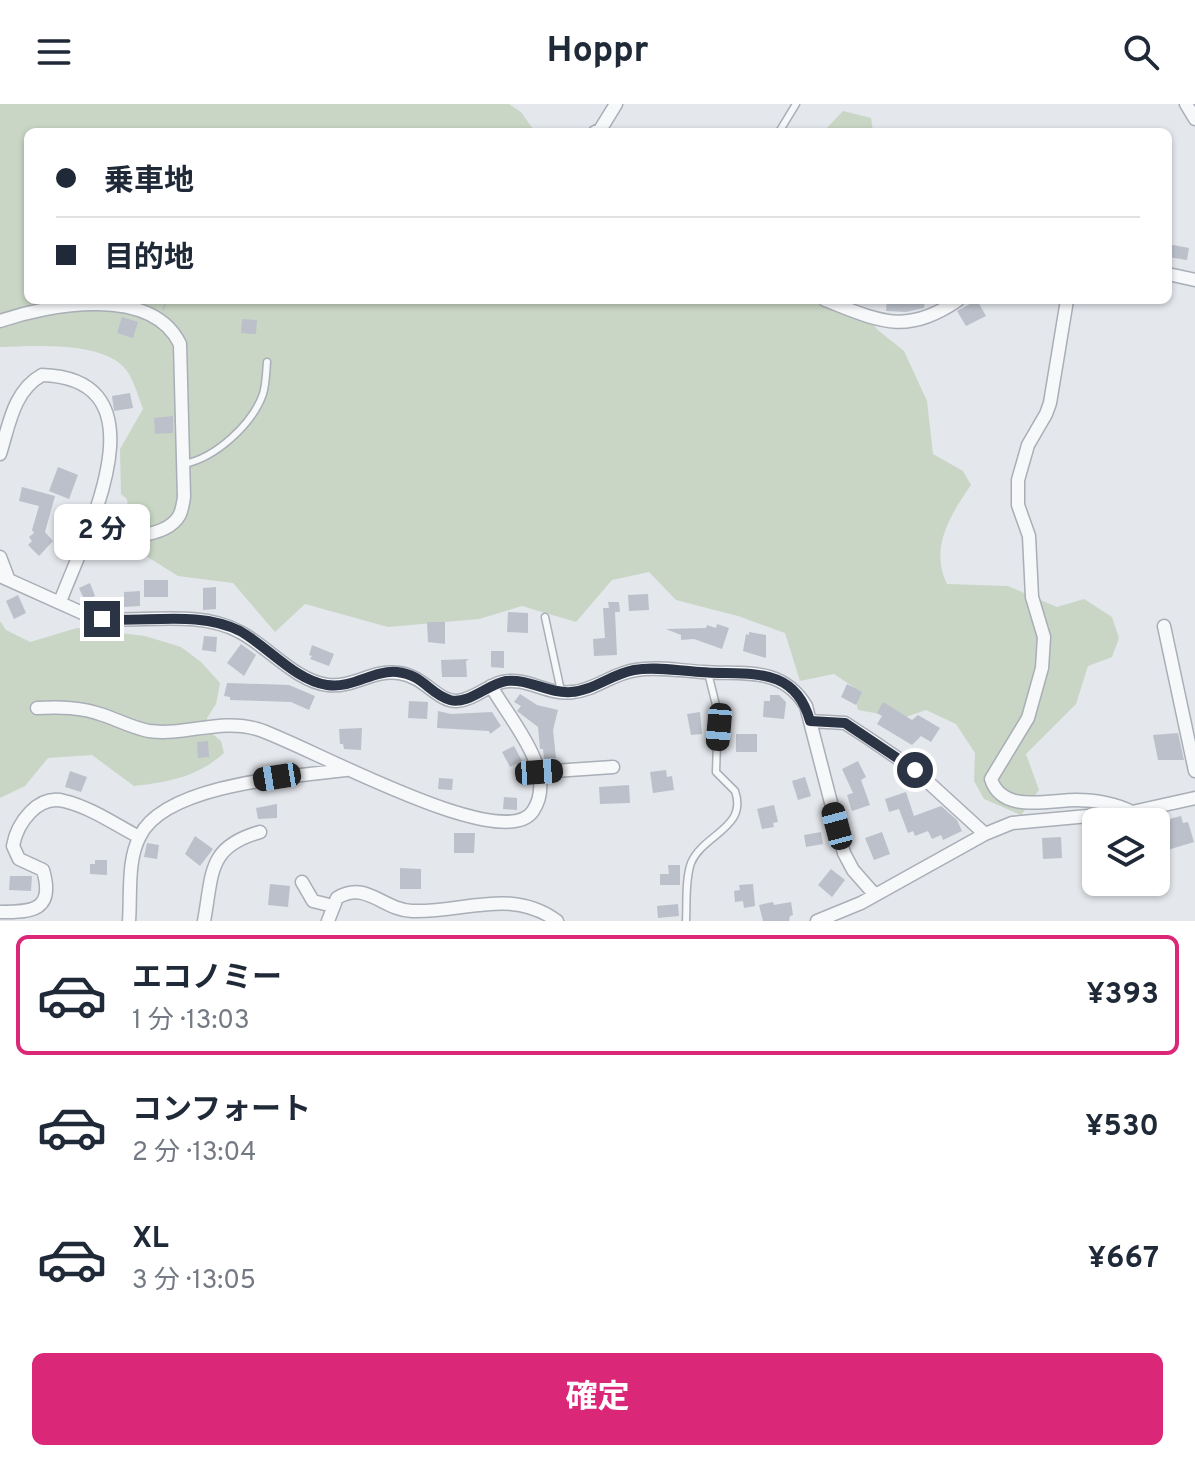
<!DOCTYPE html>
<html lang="ja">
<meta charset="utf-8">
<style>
body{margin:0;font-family:Overpass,"Noto Sans JP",sans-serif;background:#f6f6f7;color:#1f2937;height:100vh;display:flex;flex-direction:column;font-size:30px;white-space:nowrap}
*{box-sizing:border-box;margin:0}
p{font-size:26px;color:#747a83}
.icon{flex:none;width:44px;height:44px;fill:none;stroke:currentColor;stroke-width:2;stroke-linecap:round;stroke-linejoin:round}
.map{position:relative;height:817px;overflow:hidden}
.drawer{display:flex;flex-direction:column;background:#fff;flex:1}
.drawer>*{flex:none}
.guide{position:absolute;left:24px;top:24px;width:1148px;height:176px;border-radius:12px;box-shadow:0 2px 6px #0004;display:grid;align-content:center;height:176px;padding:0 32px;background:#fff}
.buttons{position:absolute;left:1082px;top:704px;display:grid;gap:16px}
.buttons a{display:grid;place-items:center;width:88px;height:88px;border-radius:12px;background:#fff;box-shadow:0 2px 6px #0004;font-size:40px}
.end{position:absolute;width:36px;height:36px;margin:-18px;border:10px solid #2b3445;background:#fff;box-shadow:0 0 0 4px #fff}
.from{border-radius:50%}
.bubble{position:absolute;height:56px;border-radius:12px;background:#fff;box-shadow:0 2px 6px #0004;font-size:26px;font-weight:700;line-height:56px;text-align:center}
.car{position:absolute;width:24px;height:48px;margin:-24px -12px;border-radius:10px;box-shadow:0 0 6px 2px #0007;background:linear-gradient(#222 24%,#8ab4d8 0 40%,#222 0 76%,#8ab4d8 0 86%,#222 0)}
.guide b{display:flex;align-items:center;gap:28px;height:76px;font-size:30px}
.guide b+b{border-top:2px solid #e0e1e3}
.guide i{width:20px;height:20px;background:#1f2937}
ul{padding:14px 0 0;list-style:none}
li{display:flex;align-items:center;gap:24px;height:120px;margin:0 16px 12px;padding:0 16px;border:4px solid transparent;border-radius:12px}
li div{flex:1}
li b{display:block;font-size:30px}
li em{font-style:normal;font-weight:700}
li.current{border-color:#db2777}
li>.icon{width:72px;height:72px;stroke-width:1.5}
.button{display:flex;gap:16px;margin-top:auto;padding:16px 32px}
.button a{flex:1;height:92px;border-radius:12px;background:#db2777;color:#fff;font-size:32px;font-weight:700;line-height:92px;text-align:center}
header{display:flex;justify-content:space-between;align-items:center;height:104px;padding:0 32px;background:#fff;font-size:36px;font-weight:700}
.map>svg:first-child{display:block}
.green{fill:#c9d6c5}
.building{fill:#bbc0ca}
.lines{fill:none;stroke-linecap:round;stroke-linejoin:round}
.lane-casing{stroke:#a9aeb7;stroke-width:9}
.street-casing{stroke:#a9aeb7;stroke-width:15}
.path{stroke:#c2c5cb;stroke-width:2;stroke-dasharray:6 6;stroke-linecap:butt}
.lane{stroke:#f7f8fa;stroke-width:6}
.street{stroke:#f7f8fa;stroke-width:12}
.route{stroke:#2b3445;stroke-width:10}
</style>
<header><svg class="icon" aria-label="menu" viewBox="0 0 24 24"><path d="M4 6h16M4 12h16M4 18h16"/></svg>Hoppr<svg class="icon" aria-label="search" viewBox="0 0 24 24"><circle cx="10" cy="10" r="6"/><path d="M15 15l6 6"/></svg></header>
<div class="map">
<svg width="1195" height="817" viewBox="0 0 1195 817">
<rect width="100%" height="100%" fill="#e4e7ec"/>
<path class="green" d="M0 0H509L521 8 535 28H28V196H850L879 227 904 247 927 297 933 350 963 367 971 381C951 410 929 444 947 480L1008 482 1057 503 1084 495 1112 513 1119 534 1112 553 1088 562 1076 600 1026 650 1039 686 1021 711 984 695 974 677 975 649 956 620 926 606 903 614 858 606 852 582 834 570 800 577 785 529 738 512 676 496 649 468 612 476 576 518 522 502 479 515 388 523 305 500 275 528 233 479 178 472 133 444 127 395 121 390 120 345 143 305C139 294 135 281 129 270 110 236 35 242 0 243Z
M843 7 871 14 873 28H823Z
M0 517 6 526 30 538 77 524 145 532 181 543 201 558 220 579 216 600 207 614 208 626 221 637 224 649C197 673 169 678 134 682L92 651 48 654 25 682 0 694Z"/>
<path class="building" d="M1168 140 1189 144 1187 156 1168 153Z
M887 196H925L924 204 906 208 886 207Z
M977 196 986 212 966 222 957 207Z
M122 213 138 218 133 234 117 229Z
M242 215 257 216 256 230 241 229Z
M130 289 133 304 114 307 112 292Z
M173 312V329L155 330 154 314Z
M58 363 78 371 69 395 49 387Z
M22 383 55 392 45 428 53 437 39 452 28 441 32 437 29 433 34 429 32 426 39 402 19 397Z
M132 403 135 423 113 424 111 406Z
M144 476H168V493H144Z
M90 479 95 492 85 497 79 484Z
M216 483V505L203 506V484Z
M140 487V502L124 503V488Z
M648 490 649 506 629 507 628 491Z
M18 491 26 509 14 515 6 497Z
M608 498H619L620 508H615L617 551 594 552 593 535 605 534 603 504H609Z
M508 508 528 509V529L507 528Z
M427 518H445V540L428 538Z
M717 520 729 524 722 545 694 535 681 536V531L666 525 706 524 707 521 716 524Z
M749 528 766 531V554L743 547 746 530 749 531Z
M204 532 217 533 216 548 202 546Z
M241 540 256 551 244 572 227 559Z
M312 541 334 550 329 562 310 555 312 552 309 551Z
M491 547H504V564L491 563Z
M469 555 466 557 467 573H442L441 556Z
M227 579 289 581 315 592 309 606 291 598 230 596V593L224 592Z
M847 580 862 588 856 601 841 593Z
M520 590 537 601 558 606 553 626 556 654 544 655 543 645H540L538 623 517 607 521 602 514 598Z
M770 591H779L786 598 784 615 763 613 764 597H770Z
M409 597 428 598 427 615 408 614Z
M883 598 912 616 918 611 940 624 931 638 921 632 912 641 877 620 882 612 877 609Z
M438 607 451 610 492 608 501 622 490 630 489 627 437 624Z
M700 608 702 630 691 631 687 610Z
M362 624 361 646 344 645 343 640H340L339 625Z
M1178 629 1184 656H1158L1153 631Z
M736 630H757V648H736Z
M208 637 209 653 198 654 197 638Z
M514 642 522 657 510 663 502 648Z
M858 657 866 673 861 676 870 701 852 707 847 691 853 689 842 665Z
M666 666 667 673 672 672 674 686 653 689 650 668Z
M70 667 87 673 81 688 65 683Z
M805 673 811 692 798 696 792 677Z
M439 674 453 675 452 686 438 685Z
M629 681 630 699 600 700 599 683Z
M906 688 914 712 941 702 957 716 962 727 943 736 941 731 932 735 928 727 915 732 913 727 908 729 899 705 889 708 885 695Z
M504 693 517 694V706L503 705Z
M277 700V714L258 715 256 704Z
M774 701 778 718 773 719 774 723 762 725 757 705Z
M1181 712 1183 719 1188 718 1194 738 1161 748 1158 736 1162 734 1160 727 1165 725 1162 717Z
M821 728 823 740 806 743 804 731Z
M882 728 890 750 874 756 865 734Z
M454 729H475L474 749H454Z
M195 732 213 745 200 762 185 750Z
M1061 733 1062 754 1043 755 1042 734Z
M147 739 159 741 157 755 144 753Z
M95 756H107V771L90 770V760H95Z
M668 761H680V781H660V770H669Z
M400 764 421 765V785H400Z
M831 765 845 776 832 793 818 781Z
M10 772H32L31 787 9 786Z
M270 780 290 782 288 803 268 801Z
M753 780 755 802 744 804 743 797 735 798 734 787 740 786 739 781Z
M773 798 774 801 791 798 793 811 790 812 789 817H763L759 801Z
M678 800 679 812 658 814 657 802Z"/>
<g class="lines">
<g class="lane-casing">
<path id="lane" d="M779 28 796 0
M184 360C215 354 252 321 263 290 266 280 266 269 267 258
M545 513 561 587
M686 817C687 799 685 776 691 759 703 730 748 724 735 687L716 668 718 609 708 569"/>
</g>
<g class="street-casing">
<path id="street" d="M1186 0 1195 15
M595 28 600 26 616 0
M1168 170 1195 176
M825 196C879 217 906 232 958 196
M1067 196 1050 299 1046 310 1028 341 1018 376V401L1029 432 1032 493 1044 533 1042 564 1028 614 991 675C1002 710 1049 696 1076 696 1096 696 1114 699 1132 708
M0 217C50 200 151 181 180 240L184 393C183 399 182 407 179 412 165 436 113 434 89 431
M0 350C9 322 13 287 42 271 170 275 83 435 60 498
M0 453 8 474
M0 472 89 512 102 515C145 518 200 506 240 528 267 542 297 578 328 581 354 584 373 565 399 569 424 572 438 598 457 597 473 596 487 582 502 578 526 572 548 592 573 588 595 586 613 569 636 566 658 562 681 567 703 568 742 571 781 561 806 602L844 749 853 766 875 791
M1164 522 1195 667
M37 604C60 603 81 603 103 611 118 616 133 624 149 627 185 632 221 614 257 625 299 637 503 753 533 707 559 668 509 615 491 582
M810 617 845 619 868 634 915 666 985 730
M539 668 613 663
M302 778 313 797 333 802
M0 808C32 808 55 807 43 766L19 755 13 742C17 719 38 690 64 697 90 703 116 721 139 733
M129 817C131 790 127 756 140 732 165 680 295 672 346 666
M204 817C213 769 207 743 260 728
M328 817 337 794C366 776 383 806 412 807 464 809 511 783 557 817
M817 817 861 799 985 730 1012 719 1132 708 1195 694"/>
</g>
<path class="path" d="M163 206 167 196"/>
<use href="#lane" class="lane"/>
<use href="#street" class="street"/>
</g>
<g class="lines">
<path class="route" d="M102 515C145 519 199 506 240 527 267 542 296 577 327 581 353 585 372 566 397 568 424 571 429 590 450 596 468 601 488 580 506 577 528 574 549 590 571 588 592 587 612 570 634 566 655 562 678 567 700 568 746 572 794 559 810 617L845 619 915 666"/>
</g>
</svg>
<div class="buttons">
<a><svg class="icon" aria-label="layers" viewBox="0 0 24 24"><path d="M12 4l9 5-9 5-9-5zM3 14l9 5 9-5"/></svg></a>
</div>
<i class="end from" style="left:915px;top:666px"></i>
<i class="end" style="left:102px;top:515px"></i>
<div class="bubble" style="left:54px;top:400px;width:96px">2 分</div>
<i class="car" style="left:719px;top:623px;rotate:185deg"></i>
<i class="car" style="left:539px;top:668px;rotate:86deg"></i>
<i class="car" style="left:277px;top:673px;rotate:261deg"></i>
<i class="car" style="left:837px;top:722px;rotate:345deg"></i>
<div class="guide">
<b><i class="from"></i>乗車地</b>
<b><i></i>目的地</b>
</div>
</div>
<section class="drawer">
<ul>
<li class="current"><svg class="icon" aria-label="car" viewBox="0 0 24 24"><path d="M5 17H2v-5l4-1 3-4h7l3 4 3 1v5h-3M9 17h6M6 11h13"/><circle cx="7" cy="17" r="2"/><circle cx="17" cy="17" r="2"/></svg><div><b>エコノミー</b><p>1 分 · 13:03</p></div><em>¥393</em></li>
<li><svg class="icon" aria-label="car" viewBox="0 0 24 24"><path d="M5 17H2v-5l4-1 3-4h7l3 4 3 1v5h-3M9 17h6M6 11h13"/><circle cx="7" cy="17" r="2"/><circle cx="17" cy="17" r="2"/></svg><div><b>コンフォート</b><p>2 分 · 13:04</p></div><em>¥530</em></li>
<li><svg class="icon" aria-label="car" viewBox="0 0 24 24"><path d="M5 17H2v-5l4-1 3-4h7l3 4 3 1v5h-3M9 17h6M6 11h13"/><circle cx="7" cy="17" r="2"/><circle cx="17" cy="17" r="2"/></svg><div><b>XL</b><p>3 分 · 13:05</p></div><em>¥667</em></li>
</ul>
<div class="button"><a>確定</a></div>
</section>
